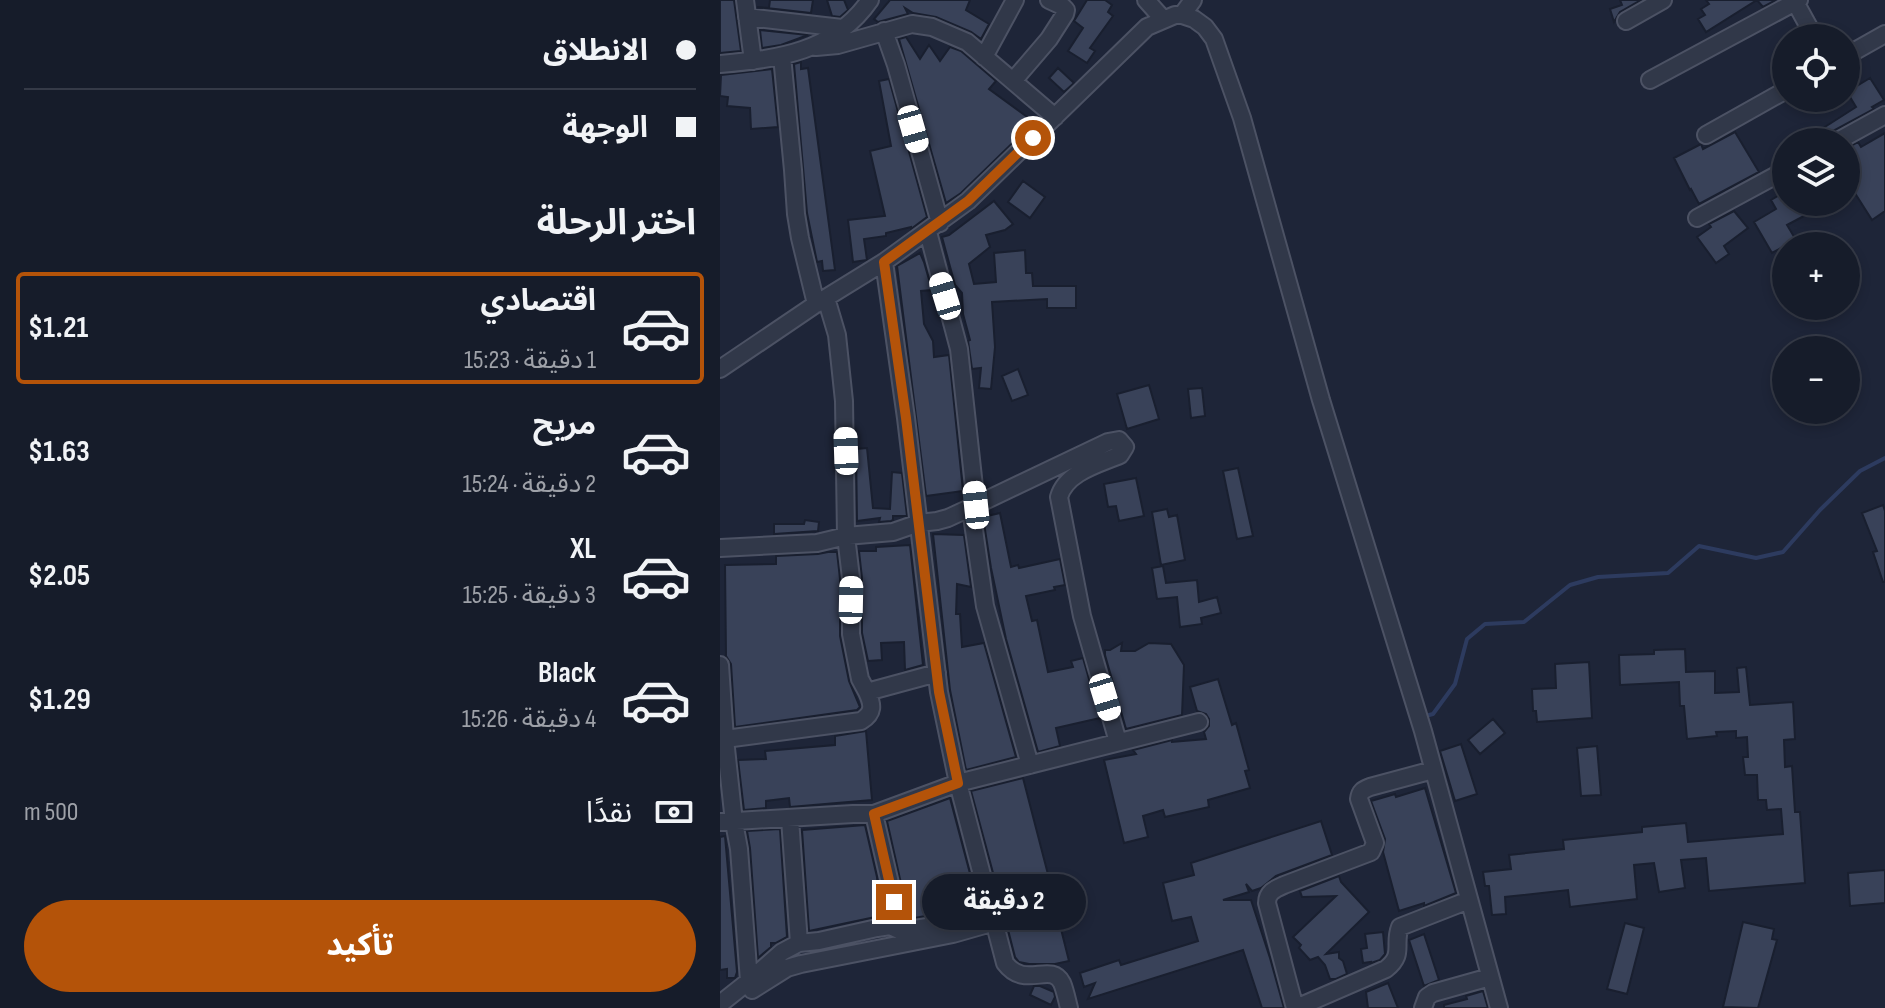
<!DOCTYPE html>
<html lang="ar">
<meta charset="utf-8">
<style>
body{margin:0;font-family:"Sofia Sans Condensed","Noto Sans Arabic",sans-serif;background:#1f2532;color:#f1f3f6;direction:rtl;height:100vh;display:flex;flex-direction:column;font-size:30px;white-space:nowrap}
*{box-sizing:border-box;margin:0}
p{font-size:26px;color:#9ea1a8}
.icon{flex:none;width:44px;height:44px;fill:none;stroke:currentColor;stroke-width:2;stroke-linecap:round;stroke-linejoin:round}
.map{position:relative;flex:1;overflow:hidden;direction:ltr}
.drawer{display:flex;flex-direction:column;background:#161c2a;width:720px}
.drawer>*{flex:none}
.hud{display:grid;align-content:center;height:176px;padding:0 24px;background:#161c2a}
.buttons{position:absolute;left:1052px;top:24px;display:grid;gap:16px}
.buttons a{display:grid;place-items:center;width:88px;height:88px;border-radius:50%;background:#161c2a;box-shadow:0 4px 12px #0003,0 0 0 2px #353a47;font-size:40px}
.end{position:absolute;width:36px;height:36px;margin:-18px;border:10px solid #b45309;background:#fff;box-shadow:0 0 0 4px #fff}
.from{border-radius:50%}
.bubble{position:absolute;height:56px;border-radius:28px;background:#161c2a;box-shadow:0 4px 12px #0003,0 0 0 2px #353a47;font-size:26px;font-weight:700;line-height:56px;text-align:center;direction:rtl}
.car{position:absolute;width:24px;height:48px;margin:-24px -12px;border-radius:10px;box-shadow:0 0 6px 2px #0007;background:linear-gradient(#fff 24%,#345 0 40%,#fff 0 76%,#345 0 86%,#fff 0)}
.hud b{display:flex;align-items:center;gap:28px;height:76px;font-size:30px}
.hud b+b{border-top:2px solid #353a47}
.hud i{width:20px;height:20px;background:#f1f3f6}
ul{padding:0;list-style:none}
li{display:flex;align-items:center;gap:24px;height:112px;margin:0 16px 12px;padding:0 8px;border:4px solid transparent;border-radius:8px}
li div{flex:1}
li b{display:block;font-size:30px}
li em{font-style:normal;font-weight:700}
li.selected{border-color:#b45309}
li>.icon{width:72px;height:72px;stroke-width:1.5}
h2{padding:0 24px;font-size:36px;line-height:96px}
.pay{display:flex;align-items:center;gap:20px;height:88px;padding:0 24px;font-size:30px}
.pay p{margin-inline-start:auto}
.primary-button{display:flex;gap:16px;margin-top:auto;padding:16px 24px}
.primary-button a{flex:1;height:92px;border-radius:48px;background:#b45309;color:#fff;font-size:32px;font-weight:700;line-height:92px;text-align:center}
main{display:flex;flex:1;min-height:0}
.map>svg:first-child{display:block}
.lines{fill:none;stroke-linecap:round;stroke-linejoin:round}
.stream{stroke:#2d3b5f;stroke-width:4}
.building{fill:#394259;stroke:#191f2f;stroke-width:2}
.minor-casing{stroke:#4c5264;stroke-width:20}
.minor{stroke:#313849;stroke-width:16}
.route{stroke:#b45309;stroke-width:10}
</style>
<main>
<div class="map">
<svg width="1165" height="1008" viewBox="0 0 1165 1008">
<rect width="100%" height="100%" fill="#1e2538"/>
<g class="lines">
<path class="stream" d="M705 716 713 714 735 684 747 639 765 624 804 622 850 585 878 577 948 573 979 546 1036 558 1063 552 1100 510 1140 471 1165 458"/>
</g>
<path class="building" d="M0 0H14L21 51 0 53Z
M50 0H93L91 13 37 7 49 8Z
M107 0H124L128 10 120 17 112 16Z
M170 0H250L246 10 269 24 261 39 251 32 216 17 193 13 185 8 188 14 158 22 154 19Z
M367 0H385L392 5 388 12 393 16 370 48 375 51 367 63 348 51 363 28 354 21Z
M900 0H921L900 12 894 22 890 9 902 5Z
M986 0H1056L1043 7 1037 0 986 32 978 19 985 15 981 9 989 4Z
M40 30 88 35 61 45 42 48Z
M186 37 200 59 209 45 220 61 230 47 241 51 276 81 269 89 314 122 241 193 226 203 179 39Z
M81 62V69L88 68 115 270 103 271 102 261 97 262 87 213 74 64Z
M338 68 354 83 344 92 329 78Z
M52 69 58 127 31 129 30 108 7 106 8 97 0 96 1 75Z
M1150 78 1164 100 1152 107 1154 109 1111 132 1106 137 1105 142H1103L1097 132 1136 107 1127 92Z
M169 79 207 217 191 229V227L166 233V236L144 239 147 260 133 262 128 220 165 216 150 151 171 146 159 81Z
M1015 132 1039 172 979 204 971 189 970 190 954 158 981 144 983 149Z
M1165 133V211L1152 220 1126 179V149L1138 142 1141 147Z
M303 181 325 197 310 218 288 202Z
M1066 191V202H1076L1084 216 1067 225 1076 240 1052 253 1034 222 1056 209 1051 200Z
M274 201 293 224 285 230 266 235 270 247 249 264 254 284 276 282 274 253 305 250 306 273H312L313 286H356V308H327V299L272 302 275 347 271 389 259 388 261 368 252 369 248 341 250 340 243 314 242 293 235 285 222 237 229 235Z
M1014 211 1028 228 1004 246 1009 254 996 263 977 237 991 227 989 224Z
M200 253 204 262 212 290 201 291 204 324 213 341 214 357 229 355 243 491 206 496 177 266Z
M298 369 308 395 292 401 282 376Z
M429 385 439 419 407 429 397 394Z
M482 388 485 416 471 418 468 389Z
M147 448 153 508 170 509 172 472 182 473 187 516H173V520L171 521 159 522 160 518 137 521 136 449Z
M518 468 533 536 517 539 503 471Z
M416 478 424 516 399 521 396 506 388 507 384 484Z
M1163 505 1165 511V582H1163L1153 552 1157 551 1142 513Z
M447 509 449 517 457 515 465 560 441 565 432 512Z
M280 513 291 567 298 565 299 568 340 559 345 585 334 587 335 590 306 596 312 621 317 620 328 672 353 667 351 661 363 658 380 718 336 728 340 746 318 752 286 639 271 568 263 517Z
M85 520 99 522 98 531 54 534V524H84Z
M213 534 244 535 251 587 237 584 236 614H240L242 647 264 643 296 757 246 770 230 690Z
M190 545 203 665 185 670 184 642 161 643 162 660 148 661 142 633V578L139 551H156V547Z
M108 552H117L120 579V636L129 681 140 707 137 710 15 727 11 664 6 656 5 565 56 564V556L98 554Z
M443 566 446 583 477 580 479 602 497 597 501 613 481 618 482 624 460 627 457 597 437 599 432 568Z
M402 643 401 651H415L429 643 451 644 464 665 462 715 406 729 385 655V650H390Z
M965 649 966 672 995 671V693L1019 692 1017 668 1026 667 1030 705 1073 702 1075 739 1064 740 1065 767 1072 766 1075 812H1080L1085 883 989 891 986 858 961 860 965 888 939 892 934 863 914 865 917 899 850 907 848 890 785 897 786 914 772 915 769 886H765L763 872 791 869 789 855 844 849 843 840 922 832V827L966 823 968 842 1063 834 1061 809 1047 810 1046 800H1038L1037 775H1025L1023 757H1028L1027 737 1016 738V731L996 732 997 736 967 739 964 706H960L959 682 900 685 899 655 934 654V650Z
M869 662 872 718 817 722 816 711H813L812 689 836 688 835 664Z
M498 679 512 725 516 723 529 770 525 771 530 788 488 800 489 807 445 817 443 810 423 816 428 837 404 843 384 760 416 754 413 750 452 740V742L486 739 484 732 489 726V719L486 714 477 711 470 687Z
M773 719 785 733 760 754 748 740Z
M146 731 152 800 70 807 69 798 46 801V808L24 810 18 760 46 759 45 751 115 745V736Z
M741 744 757 794 735 801 720 751Z
M877 746 881 795 861 796 857 748Z
M303 778 330 882 302 889 299 878 276 884 251 791Z
M705 788 736 893 704 906V903L679 911 663 852 665 839 651 801 675 794 676 797Z
M230 798 257 900 211 915 189 919 167 821Z
M601 821 612 855 556 876 541 888 532 891 526 884 529 892 503 900H531L550 958 564 1008H542L523 950 368 999 375 983 364 987 360 973 399 960 401 965 478 941 471 917 452 921 443 883 474 875 471 863Z
M145 825 157 877 160 916 89 931 82 830Z
M60 829 67 937 56 943H51V947L38 958 30 848 27 831Z
M5 836 17 972 15 978H7V969L0 970V837Z
M1165 870V903L1130 906 1128 873Z
M619 876 621 882 649 912 606 954 619 952V958L623 961 627 974 616 979H610L605 965 598 957 590 960 579 948 581 945 573 937 616 896 582 897 580 891Z
M335 905 349 961 335 964H309L299 962 295 957 286 922 324 912 323 908Z
M1023 922 1054 929 1052 939 1057 940 1038 1008 1003 1007Z
M905 923 924 928 907 994 887 989Z
M663 932 665 954 660 960 651 963V962L643 963 641 949 647 948 645 934Z
M704 934 719 980 704 986 689 940Z
M668 983 678 1008H648L646 992Z
M314 986H320L334 992 335 997 331 1005 310 995Z
M763 991 768 1008H724V1005L747 999 746 996Z"/>
<g class="lines">
<g class="minor-casing">
<path id="minor" d="M25 0 33 61
M426 0 443 19
M1074 0 1095 38
M462 15 473 0
M27 17 122 28
M906 21 943 0
M164 31 176 65 220 223
M96 47 118 45 192 24 212 27 247 42 335 117
M62 56 73 170 76 214 80 238 96 304
M1126 56 1165 34
M264 57 295 0
M0 64C58 59 114 52 150 0
M930 80 1079 0
M293 81 329 39 345 14 346 10 342 6 329 0
M986 135 1066 90
M1116 142 1165 115
M977 218 1066 170
M164 262 186 418 219 692 238 783 479 722
M106 298 117 335 124 401 126 536 131 578V634L140 679 147 692
M0 369 96 304 164 262 248 201 427 27 455 15H462L474 19 485 27 494 39 522 118 601 400 703 731 779 1008
M256 505 388 442 399 440 405 447 400 455C379 464 346 472 339 497L362 616 398 742
M251 509 265 606 310 765
M0 548 97 543 126 536 173 532 199 523 217 521 228 518 256 505 239 349 208 232
M0 665 5 739 14 822 19 849 29 981
M5 739 141 721C154 713 153 705 147 692L217 673
M154 814 181 931
M70 819 79 943
M0 822 133 814H154L238 783 285 963C305 990 331 961 342 983 345 990 347 1000 349 1008
M32 990 67 968 81 964 233 934 275 922
M0 1004 29 981 62 952 79 943 99 941 157 928 170 926 181 931 214 926 272 907
M575 1008 547 903C547 892 555 889 564 885L651 852 655 843 639 799C640 791 643 790 650 787L713 770
M576 1008 666 969C685 954 673 945 680 927L749 900
M703 1008 707 997 713 993 770 977"/>
</g>
<use href="#minor" class="minor"/>
</g>
<g class="lines">
<path class="route" d="M174 902 154 814 238 783 219 692 186 418 164 262 248 201 313 138"/>
</g>
</svg>
<div class="buttons">
<a><svg class="icon" aria-label="locate" viewBox="0 0 24 24"><circle cx="12" cy="12" r="6"/><path d="M12 2v4M12 18v4M2 12h4M18 12h4"/></svg></a>
<a><svg class="icon" aria-label="layers" viewBox="0 0 24 24"><path d="M12 4l9 5-9 5-9-5zM3 14l9 5 9-5"/></svg></a>
<a>+</a>
<a>−</a>
</div>
<i class="end from" style="left:313px;top:138px"></i>
<i class="end" style="left:174px;top:902px"></i>
<div class="bubble" style="left:202px;top:874px;width:164px">2 دقيقة</div>
<i class="car" style="left:193px;top:129px;rotate:164deg"></i>
<i class="car" style="left:225px;top:296px;rotate:343deg"></i>
<i class="car" style="left:126px;top:451px;rotate:358deg"></i>
<i class="car" style="left:256px;top:505px;rotate:354deg"></i>
<i class="car" style="left:131px;top:600px;rotate:1deg"></i>
<i class="car" style="left:385px;top:697px;rotate:163deg"></i>
</div>
<section class="drawer">
<div class="hud">
<b><i class="from"></i>الانطلاق</b>
<b><i></i>الوجهة</b>
</div>
<h2>اختر الرحلة</h2>
<ul>
<li class="selected"><svg class="icon" aria-label="car" viewBox="0 0 24 24"><path d="M5 17H2v-5l4-1 3-4h7l3 4 3 1v5h-3M9 17h6M6 11h13"/><circle cx="7" cy="17" r="2"/><circle cx="17" cy="17" r="2"/></svg><div><b>اقتصادي</b><p>1 دقيقة · 15:23</p></div><em>$1.21</em></li>
<li><svg class="icon" aria-label="car" viewBox="0 0 24 24"><path d="M5 17H2v-5l4-1 3-4h7l3 4 3 1v5h-3M9 17h6M6 11h13"/><circle cx="7" cy="17" r="2"/><circle cx="17" cy="17" r="2"/></svg><div><b>مريح</b><p>2 دقيقة · 15:24</p></div><em>$1.63</em></li>
<li><svg class="icon" aria-label="car" viewBox="0 0 24 24"><path d="M5 17H2v-5l4-1 3-4h7l3 4 3 1v5h-3M9 17h6M6 11h13"/><circle cx="7" cy="17" r="2"/><circle cx="17" cy="17" r="2"/></svg><div><b>XL</b><p>3 دقيقة · 15:25</p></div><em>$2.05</em></li>
<li><svg class="icon" aria-label="car" viewBox="0 0 24 24"><path d="M5 17H2v-5l4-1 3-4h7l3 4 3 1v5h-3M9 17h6M6 11h13"/><circle cx="7" cy="17" r="2"/><circle cx="17" cy="17" r="2"/></svg><div><b>Black</b><p>4 دقيقة · 15:26</p></div><em>$1.29</em></li>
</ul>
<div class="pay"><svg class="icon" aria-label="cash" viewBox="0 0 24 24"><path d="M3 7h18v10H3z"/><circle cx="12" cy="12" r="2"/></svg>نقدًا<p>500 m</p></div>
<div class="primary-button"><a>تأكيد</a></div>
</section>
</main>
